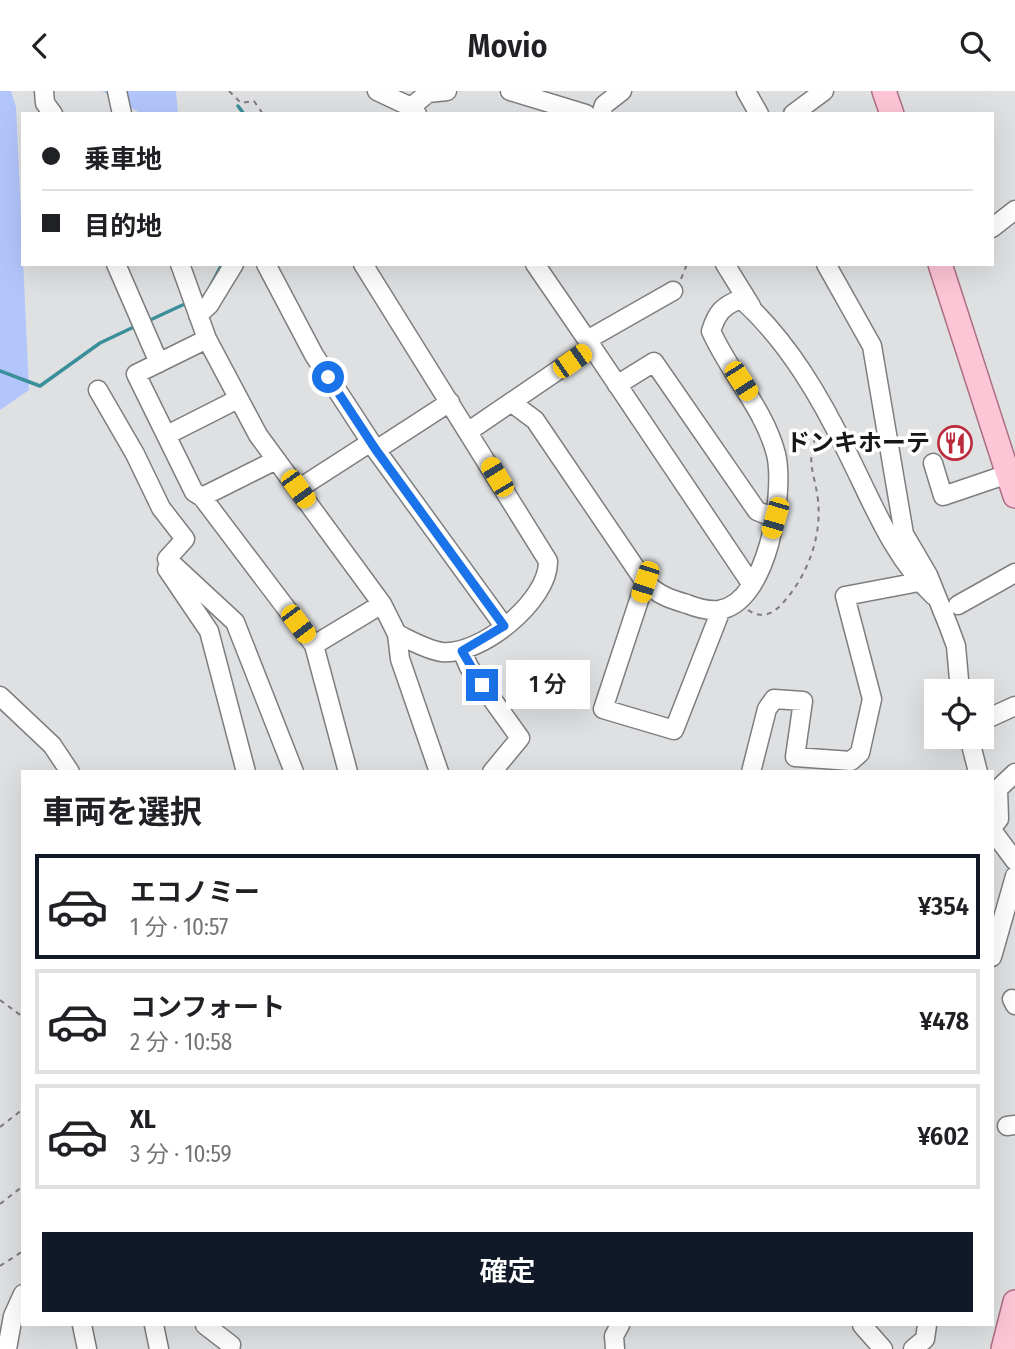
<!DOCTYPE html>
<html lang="ja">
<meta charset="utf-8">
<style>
body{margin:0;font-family:"Fira Sans Condensed","Noto Sans JP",sans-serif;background:#f6f6f6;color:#202124;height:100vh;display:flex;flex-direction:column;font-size:26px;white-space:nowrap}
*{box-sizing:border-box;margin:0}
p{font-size:23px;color:#757577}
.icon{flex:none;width:38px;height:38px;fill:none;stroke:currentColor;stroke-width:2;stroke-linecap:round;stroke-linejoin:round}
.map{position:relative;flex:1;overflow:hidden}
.sheet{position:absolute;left:21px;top:679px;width:973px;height:556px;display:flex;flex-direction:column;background:#fff;border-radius:0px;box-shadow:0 7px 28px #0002}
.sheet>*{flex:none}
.top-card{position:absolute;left:21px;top:21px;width:973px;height:154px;border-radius:0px;box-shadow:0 7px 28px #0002;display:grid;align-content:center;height:154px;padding:0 21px;background:#fff}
.tools{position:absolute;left:924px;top:588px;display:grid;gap:14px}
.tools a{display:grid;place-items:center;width:70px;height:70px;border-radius:0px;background:#fff;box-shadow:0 7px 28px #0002;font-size:35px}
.end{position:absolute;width:32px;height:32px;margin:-16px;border:9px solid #1a73e8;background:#fff;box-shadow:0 0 0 4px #fff}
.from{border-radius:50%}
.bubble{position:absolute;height:49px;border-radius:0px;background:#fff;box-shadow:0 7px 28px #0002;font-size:23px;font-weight:600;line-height:49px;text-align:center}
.car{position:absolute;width:21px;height:42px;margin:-21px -10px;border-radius:9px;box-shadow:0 0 5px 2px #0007;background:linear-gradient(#f5c518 24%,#345 0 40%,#f5c518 0 76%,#345 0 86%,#f5c518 0)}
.top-card b{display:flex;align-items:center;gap:24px;height:66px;font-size:26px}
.top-card b+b{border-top:2px solid #e0e0e0}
.top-card i{width:18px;height:18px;background:#202124}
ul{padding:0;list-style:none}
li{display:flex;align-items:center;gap:21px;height:105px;margin:0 14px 10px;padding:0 7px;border:4px solid #e0e0e0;border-radius:0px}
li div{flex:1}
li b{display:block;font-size:26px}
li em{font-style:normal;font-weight:600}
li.current{border-color:#111827}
li>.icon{width:63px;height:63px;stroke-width:1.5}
h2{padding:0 21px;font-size:32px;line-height:84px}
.action{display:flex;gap:14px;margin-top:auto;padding:14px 21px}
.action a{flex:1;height:80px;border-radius:0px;background:#111827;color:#fff;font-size:28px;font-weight:600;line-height:80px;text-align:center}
header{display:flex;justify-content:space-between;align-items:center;height:91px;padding:0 21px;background:#fff;font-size:32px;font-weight:600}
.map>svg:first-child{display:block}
.green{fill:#b3c6fc}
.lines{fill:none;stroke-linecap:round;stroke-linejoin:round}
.stream{stroke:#3b8f9a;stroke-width:3.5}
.minor-casing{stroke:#7d7e80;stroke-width:21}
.major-casing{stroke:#ad6f82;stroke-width:26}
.path{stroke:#7c7c7e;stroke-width:2;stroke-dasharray:5 5;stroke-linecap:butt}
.minor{stroke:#fff;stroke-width:18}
.major{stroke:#fec5d6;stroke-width:23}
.route{stroke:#1a73e8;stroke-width:9}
.labels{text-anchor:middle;stroke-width:7;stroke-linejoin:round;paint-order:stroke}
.poi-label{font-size:24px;font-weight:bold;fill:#171718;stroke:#fff;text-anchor:end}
</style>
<header><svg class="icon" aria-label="back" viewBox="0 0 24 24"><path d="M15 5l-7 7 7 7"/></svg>Movio<svg class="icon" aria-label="search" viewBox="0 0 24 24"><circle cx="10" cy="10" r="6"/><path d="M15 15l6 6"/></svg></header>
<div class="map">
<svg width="1015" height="1258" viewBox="0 0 1015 1258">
<rect width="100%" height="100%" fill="#dfe0e2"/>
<path class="green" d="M0 0H11L16 16 29 299 0 319Z
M102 0H176L178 23H142Z"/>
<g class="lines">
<path class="stream" d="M238 15 244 23
M211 194 222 173
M148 230 189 211
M0 280 40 295 100 252 138 234"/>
<g class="minor-casing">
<path id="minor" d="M44 0 45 12 53 23
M117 0 122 23
M377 0 411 16 417 23
M510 0 586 23
M746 0 759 23
M411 16 428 2 447 0
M601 23 604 14 622 0
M793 23 824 0
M992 137 1015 119
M116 173 159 272
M180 173 207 248 258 344 382 513 397 543C410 549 427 559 442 561 480 565 549 510 548 470L363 173
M266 173 314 264 376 359 504 535
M725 173 751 215
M826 173 872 255 904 443 928 484 949 536 956 555 960 600
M198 224 209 214 234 173
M207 248 136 283 194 401 202 406 314 554
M587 249 673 200
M592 256 752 494
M617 294 654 271 757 420 775 427
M98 299 135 363 161 417 185 448 167 468 235 531 294 681
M512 312 535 329 645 491C658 504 670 508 687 513 697 517 708 520 719 519 768 512 785 401 776 363 764 317 730 283 711 240 717 222 722 215 741 208 788 250 821 307 848 363 873 413 893 466 934 505
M469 340 592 256 535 173
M167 344 238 308
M376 359 450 311
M933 372 943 405 1008 383
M298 398 371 351
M202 406 276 369
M167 478 209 540 246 681
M645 491 603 618 674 639 721 519
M958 514 1015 482
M397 543 400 568 439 681
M462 560 469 576 520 647 492 681
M0 605 52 654 70 681
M982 630 1015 615
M969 646 978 681
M348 681 314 554 382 513
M751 681 767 618 774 608 803 610 795 666 851 670 860 662 872 608 845 505 919 491
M992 736 999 728 998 698 1015 682
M992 739 1015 770
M992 866 1015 785
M1012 908 1015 914
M1007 1035 1015 1034
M82 1234 87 1258
M154 1234 159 1258
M205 1234 231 1254 230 1258
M862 1234 883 1258
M7 1258 13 1225 23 1203
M615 1258 614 1245 620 1234
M913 1258 925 1248 927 1234"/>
</g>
<g class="major-casing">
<path id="major" d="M884 0 892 23
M940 173 1015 405
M1003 1258 1015 1211"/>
</g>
<path class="path" d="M229 0 241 12 254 10 263 23
M681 188 687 173
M748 519C760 527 770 525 781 514 807 486 822 447 818 409 814 378 805 372 818 340
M0 909 23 926
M0 1036 23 1018
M0 1113 23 1095
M0 1175 23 1160"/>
<use href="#minor" class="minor"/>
<use href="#major" class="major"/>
</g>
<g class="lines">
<path class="route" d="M328 286 376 359 504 535 462 560 482 594"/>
</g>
<defs>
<g id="restaurant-ring" transform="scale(1.75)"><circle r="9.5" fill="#fff" stroke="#bb2a3d" stroke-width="1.5"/><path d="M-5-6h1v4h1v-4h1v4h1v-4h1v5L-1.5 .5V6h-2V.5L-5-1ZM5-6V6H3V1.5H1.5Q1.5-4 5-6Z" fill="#bb2a3d"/></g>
</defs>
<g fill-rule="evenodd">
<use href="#restaurant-ring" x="955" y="352"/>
</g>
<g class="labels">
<g class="poi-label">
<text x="930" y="360">ドンキホーテ</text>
</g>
</g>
</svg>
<div class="tools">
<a><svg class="icon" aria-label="locate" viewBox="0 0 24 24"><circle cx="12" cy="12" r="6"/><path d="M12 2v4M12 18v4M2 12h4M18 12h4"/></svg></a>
</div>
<i class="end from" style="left:328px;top:286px"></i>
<i class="end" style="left:482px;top:594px"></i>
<div class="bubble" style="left:506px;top:569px;width:84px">1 分</div>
<i class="car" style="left:572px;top:270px;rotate:55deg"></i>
<i class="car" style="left:741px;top:290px;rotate:147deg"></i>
<i class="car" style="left:497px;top:386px;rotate:329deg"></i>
<i class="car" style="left:298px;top:398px;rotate:144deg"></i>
<i class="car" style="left:775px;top:427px;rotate:196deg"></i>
<i class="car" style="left:645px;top:491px;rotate:198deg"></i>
<i class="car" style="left:298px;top:533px;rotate:143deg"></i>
<div class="top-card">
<b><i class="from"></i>乗車地</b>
<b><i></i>目的地</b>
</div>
<section class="sheet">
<h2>車両を選択</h2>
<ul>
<li class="current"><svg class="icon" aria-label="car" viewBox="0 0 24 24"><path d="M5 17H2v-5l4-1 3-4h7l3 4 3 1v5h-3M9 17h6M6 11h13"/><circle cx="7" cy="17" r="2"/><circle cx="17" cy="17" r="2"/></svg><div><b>エコノミー</b><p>1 分 · 10:57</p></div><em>¥354</em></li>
<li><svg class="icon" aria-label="car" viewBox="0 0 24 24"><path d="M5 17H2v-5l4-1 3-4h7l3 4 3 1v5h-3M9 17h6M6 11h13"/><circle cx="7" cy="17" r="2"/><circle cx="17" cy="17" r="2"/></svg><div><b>コンフォート</b><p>2 分 · 10:58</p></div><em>¥478</em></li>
<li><svg class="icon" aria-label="car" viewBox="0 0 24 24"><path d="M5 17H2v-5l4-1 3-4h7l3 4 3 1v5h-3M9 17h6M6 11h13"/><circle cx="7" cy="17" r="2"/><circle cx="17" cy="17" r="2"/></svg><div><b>XL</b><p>3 分 · 10:59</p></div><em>¥602</em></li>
</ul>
<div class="action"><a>確定</a></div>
</section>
</div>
